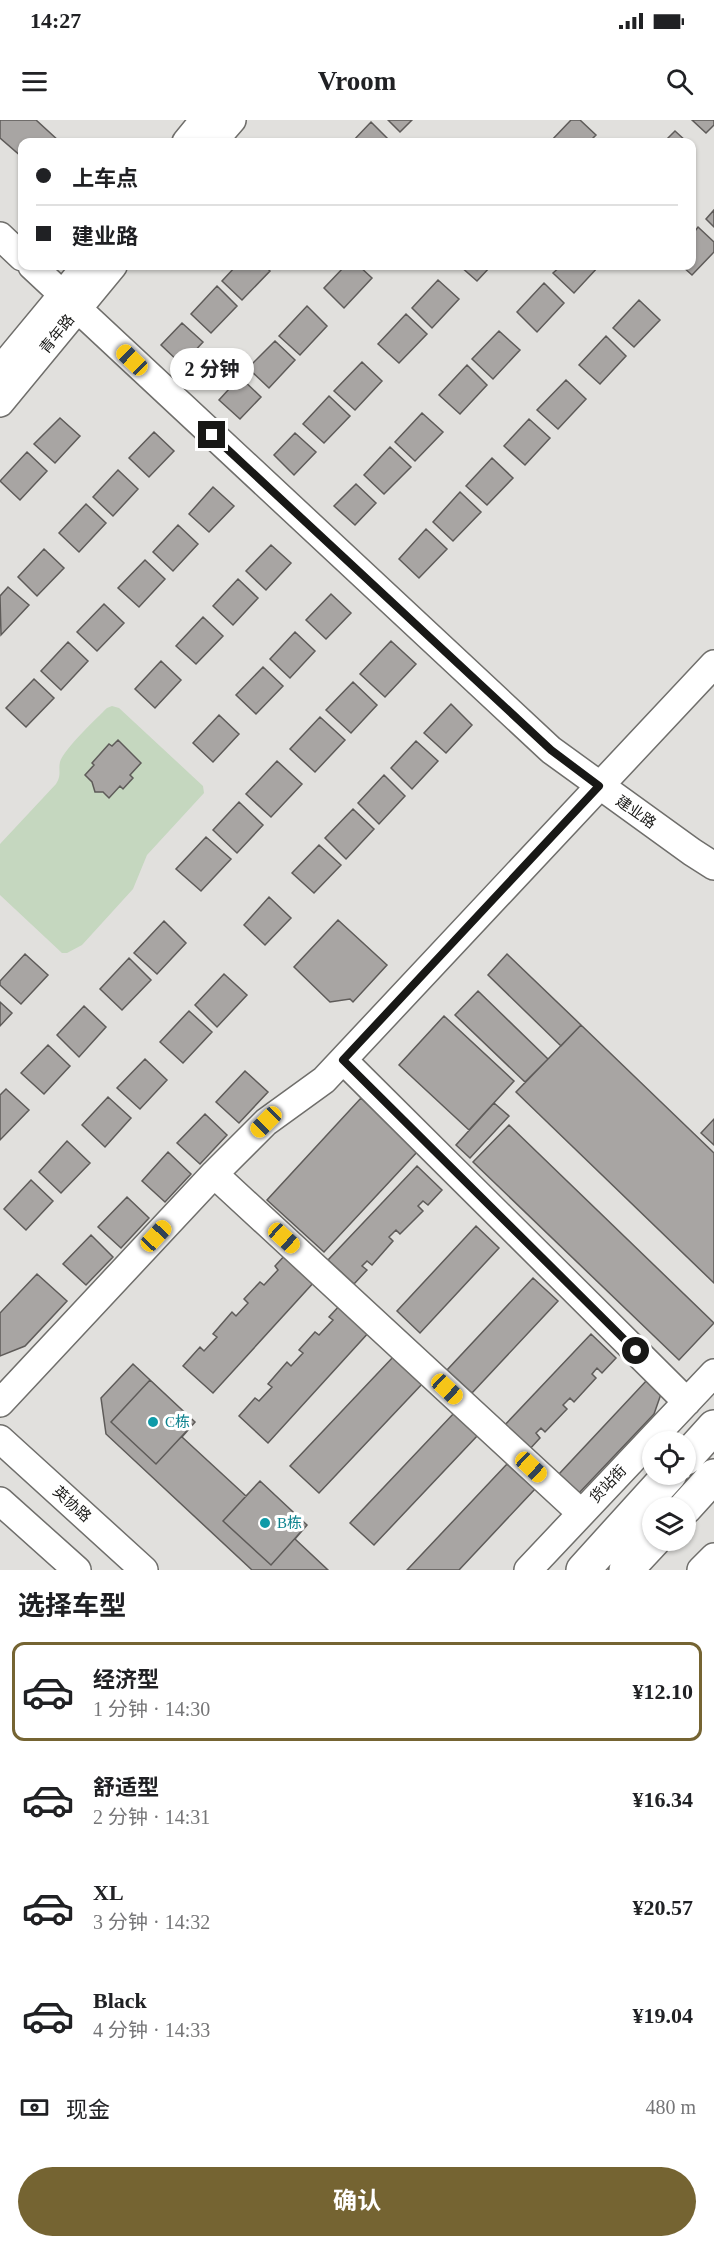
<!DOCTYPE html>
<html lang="zh">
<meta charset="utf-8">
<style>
body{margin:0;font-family:"Times New Roman","Noto Sans SC",serif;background:#f6f6f6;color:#202124;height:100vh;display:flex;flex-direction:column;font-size:22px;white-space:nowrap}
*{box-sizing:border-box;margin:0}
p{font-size:20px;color:#757577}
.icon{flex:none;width:33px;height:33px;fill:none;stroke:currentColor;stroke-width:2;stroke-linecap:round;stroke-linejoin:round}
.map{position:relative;height:1450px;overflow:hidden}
.drawer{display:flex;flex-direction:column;background:#fff;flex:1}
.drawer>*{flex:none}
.banner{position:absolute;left:18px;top:18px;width:678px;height:132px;border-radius:12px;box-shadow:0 2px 4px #0004;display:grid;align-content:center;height:132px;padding:0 18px;background:#fff}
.buttons{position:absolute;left:642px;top:1311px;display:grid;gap:12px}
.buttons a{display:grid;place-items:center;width:54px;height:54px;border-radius:50%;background:#fff;box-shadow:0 2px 4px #0004;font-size:30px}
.end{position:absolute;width:27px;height:27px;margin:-14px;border:8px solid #181816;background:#fff;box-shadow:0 0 0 3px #fff}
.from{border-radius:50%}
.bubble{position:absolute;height:42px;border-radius:21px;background:#fff;box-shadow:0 2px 4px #0004;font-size:20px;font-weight:700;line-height:42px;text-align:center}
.car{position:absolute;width:18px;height:36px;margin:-18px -9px;border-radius:8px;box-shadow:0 0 4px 2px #0007;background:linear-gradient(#f5c518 24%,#345 0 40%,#f5c518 0 76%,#345 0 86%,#f5c518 0)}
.banner b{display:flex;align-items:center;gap:21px;height:57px;font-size:22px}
.banner b+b{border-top:2px solid #e0e0e0}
.banner i{width:15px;height:15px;background:#202124}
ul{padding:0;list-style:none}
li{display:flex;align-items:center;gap:18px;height:99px;margin:0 12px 9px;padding:0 6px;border:3px solid transparent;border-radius:12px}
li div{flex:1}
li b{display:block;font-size:22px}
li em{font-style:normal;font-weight:700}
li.active{border-color:#756432}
li>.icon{width:54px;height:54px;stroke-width:1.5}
h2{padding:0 18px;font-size:27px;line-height:72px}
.pay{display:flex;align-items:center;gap:15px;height:66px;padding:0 18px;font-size:22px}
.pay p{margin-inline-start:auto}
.cta{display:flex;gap:12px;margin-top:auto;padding:12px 18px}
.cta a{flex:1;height:69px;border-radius:36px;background:#756432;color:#fff;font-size:24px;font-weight:700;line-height:69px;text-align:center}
.status{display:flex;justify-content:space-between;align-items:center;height:42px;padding:0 30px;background:#fff;direction:ltr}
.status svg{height:16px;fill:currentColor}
header{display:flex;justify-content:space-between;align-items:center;height:78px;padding:0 18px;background:#fff;font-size:27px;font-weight:700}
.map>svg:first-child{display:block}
.green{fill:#c5d7bf}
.building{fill:#a8a5a3;stroke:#5e5b59;stroke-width:1.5}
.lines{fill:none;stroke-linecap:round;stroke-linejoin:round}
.minor-casing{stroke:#6f6e6b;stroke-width:30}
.highway-casing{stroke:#6f6e6b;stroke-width:36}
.minor{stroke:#fff;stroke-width:27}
.highway{stroke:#fff;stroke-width:33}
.route{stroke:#181816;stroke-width:8}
.culture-dot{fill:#0f9aa8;stroke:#fff;stroke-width:2}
.labels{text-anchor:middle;stroke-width:6;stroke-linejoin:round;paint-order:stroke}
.street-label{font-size:15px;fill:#181816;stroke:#fff}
.culture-label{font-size:15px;fill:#0d838f;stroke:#fff;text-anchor:start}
</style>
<div class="status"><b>14:27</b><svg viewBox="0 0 49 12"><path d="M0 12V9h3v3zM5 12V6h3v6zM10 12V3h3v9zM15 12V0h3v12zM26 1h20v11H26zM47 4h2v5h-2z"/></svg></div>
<header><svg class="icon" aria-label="menu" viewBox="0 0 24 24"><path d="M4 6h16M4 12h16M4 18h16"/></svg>Vroom<svg class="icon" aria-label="search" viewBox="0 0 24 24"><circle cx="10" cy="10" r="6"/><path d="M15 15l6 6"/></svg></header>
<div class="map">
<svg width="714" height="1450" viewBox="0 0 714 1450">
<rect width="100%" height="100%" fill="#e1e0dd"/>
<path class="green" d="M112 586 119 588 203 666 204 673 147 735 133 769 82 825 67 833H62L0 775V724L56 664C62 654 58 651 60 642 63 630 97 598 107 588Z"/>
<path class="building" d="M0 0H36L60 22H22V37L0 18Z
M388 0H412L400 12Z
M571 0H580L596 15 589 22H550Z
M692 0H714V5L706 13Z
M371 2 391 22H352Z
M675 11 687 22H664Z
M714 90V107L706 99Z
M698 107 714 122V132L692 155 682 146H692V115Z
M236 146H264L270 151 242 180 222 161Z
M345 146H359L372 158 344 188 324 168Z
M460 146H491L477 161Z
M561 146H599L574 173 553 153Z
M438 160 459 179 432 208 412 188Z
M544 163 564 183 537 212 517 192Z
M217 166 237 186 211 213 191 194Z
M639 180 660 200 634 227 613 208Z
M307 186 327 206 300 235 279 216Z
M406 194 427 214 399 243 378 224Z
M182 203 203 222 182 245 161 225Z
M499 211 520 230 493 259 472 239Z
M606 216 626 236 600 264 579 245Z
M275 221 295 240 269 268 248 248Z
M362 242 382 261 355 290 334 271Z
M467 245 487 265 460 294 439 275Z
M240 257 261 277 240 299 219 280Z
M566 260 586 279 558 309 537 290Z
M329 276 350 296 324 323 303 304Z
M422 293 443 312 415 341 395 322Z
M60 298 80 316 55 343 34 324Z
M529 299 550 318 525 345 504 326Z
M154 312 174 331 149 357 129 338Z
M295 313 316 332 294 355 274 335Z
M390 327 411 347 384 374 364 355Z
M27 332 47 351 20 380 0 361Z
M492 338 513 358 487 385 466 366Z
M118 350 138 369 113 396 93 377Z
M356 364 376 383 355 405 334 386Z
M213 367 234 386 209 412 189 394Z
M460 372 481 392 453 421 433 402Z
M86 384 106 403 79 432 59 413Z
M178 405 198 424 173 451 153 432Z
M426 409 447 429 419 458 399 439Z
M271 425 291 443 266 470 246 451Z
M44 429 64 448 37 476 18 457Z
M145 440 165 459 139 487 118 468Z
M238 459 258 478 233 505 213 486Z
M8 467 29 485 1 515 0 476Z
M331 474 351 493 326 519 306 500Z
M104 484 124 503 97 531 77 512Z
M203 497 223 516 196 544 176 526Z
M295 512 315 531 290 558 270 539Z
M391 521 416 544 385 577 360 554Z
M68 522 88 541 61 570 41 551Z
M161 541 181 560 155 588 135 569Z
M263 547 283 566 256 594 236 575Z
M34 559 54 578 26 607 6 588Z
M353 562 377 585 351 613 326 590Z
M451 584 472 605 446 633 424 613Z
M219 595 239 614 213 642 193 623Z
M320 597 345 620 315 652 290 629Z
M118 620 141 643 130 655 133 658 123 669 120 666 109 678 103 672H95L92 662 85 655 94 645 92 643 109 624 112 626Z
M416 621 438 641 412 669 391 648Z
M277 641 302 664 271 697 246 674Z
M384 655 405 676 379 704 358 683Z
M239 682 263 705 237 733 213 710Z
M353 689 374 709 346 739 325 718Z
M206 717 231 739 201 771 176 749Z
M319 725 341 745 314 773 292 753Z
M269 777 291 798 265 825 244 805Z
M338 800 387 845 353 882 350 879 330 882 294 847Z
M164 801 186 823 157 854 134 833Z
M25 834 48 855 21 884 0 865V861Z
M507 834 581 905 561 926 488 855Z
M129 838 151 860 122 890 100 869Z
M224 854 247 875 217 907 195 885Z
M478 871 548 939 525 962 455 895Z
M0 882 12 893 0 906Z
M84 886 106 907 79 937 57 915Z
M189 891 212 912 183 943 160 922Z
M444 896 514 961 469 1010 399 945Z
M581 905 714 1033V1163L516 972Z
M48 925 70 946 44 974 21 953Z
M145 939 167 960 140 989 117 968Z
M245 951 268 972 239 1003 216 982Z
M6 969 29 990 0 1020V975Z
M108 977 131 998 105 1027 82 1005Z
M361 978 418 1031 324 1132 267 1080Z
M494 983 509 996 470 1038 456 1025Z
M205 994 227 1015 200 1044 177 1023Z
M714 999V1025L701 1013Z
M509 1005 714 1203 679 1240 473 1042Z
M67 1021 90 1043 61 1073 39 1052Z
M168 1032 191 1054 165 1082 142 1061Z
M417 1046 442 1070 428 1085 423 1081 418 1086 423 1091 400 1114 396 1110 389 1117 393 1121 372 1145 367 1141 362 1146 367 1150 354 1164 328 1140Z
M31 1060 53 1081 26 1110 4 1089Z
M127 1077 149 1098 121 1128 98 1107Z
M476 1106 499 1128 420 1213 397 1191Z
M91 1115 113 1137 86 1165 63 1144Z
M286 1134 315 1161 213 1273 183 1246 200 1227 204 1231 217 1217 213 1214 232 1192 236 1196 248 1183 244 1179 260 1162 264 1165 278 1150 275 1146Z
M37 1154 67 1181 25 1226 0 1236V1193Z
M533 1158 558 1181 472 1273 447 1250Z
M341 1184 370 1211 268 1323 239 1296 255 1278 259 1281 272 1267 268 1264 287 1242 291 1246 303 1233 299 1230 315 1212 319 1215 333 1200 329 1197Z
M591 1214 616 1238 602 1253 597 1248 592 1254 596 1258 574 1282 570 1278 563 1285 567 1289 545 1312 541 1308 536 1313 540 1318 528 1331 502 1308Z
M394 1236 423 1263 319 1373 290 1346Z
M133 1244 195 1302 182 1317 246 1376 260 1361 307 1405 295 1419 328 1450H252L106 1314 101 1278Z
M150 1260 195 1302 156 1344 111 1302Z
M647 1260 661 1274 654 1294 579 1373 559 1354Z
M455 1292 478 1315 374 1425 350 1403Z
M507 1344 535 1369 459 1450H407Z
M260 1361 307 1405 271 1445 223 1401Z"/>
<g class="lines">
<g class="minor-casing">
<path id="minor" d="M186 22 204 0
M213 22 232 0
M0 116 22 137
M32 146 551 630 692 732 714 746
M0 250 86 146
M0 283 113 146
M343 940 687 1282
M214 1054 581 1393
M0 1283 214 1054 266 1002 324 960 714 544
M0 1319 144 1450
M0 1381 77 1450
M528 1450 714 1253
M701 1450 714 1437"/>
</g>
<g class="highway-casing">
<path id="highway" d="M686 1338 714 1307
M685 1388 714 1356
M583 1450 670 1354
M626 1450 654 1420"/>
</g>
<use href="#minor" class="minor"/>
<use href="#highway" class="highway"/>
</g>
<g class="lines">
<path class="route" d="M212 315 551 630 599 666 343 940 636 1231"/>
</g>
<g class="culture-dot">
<circle cx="153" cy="1302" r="6"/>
<circle cx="265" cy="1403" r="6"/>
</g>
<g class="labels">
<g class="street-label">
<text transform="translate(57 214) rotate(-51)" y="5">青年路</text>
<text transform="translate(636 692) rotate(35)" y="5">建业路</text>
<text transform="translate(608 1364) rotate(-46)" y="5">货站街</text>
<text transform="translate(72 1384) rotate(42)" y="5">英协路</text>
</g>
<g class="culture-label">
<text x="165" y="1307">C栋</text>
<text x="277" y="1408">B栋</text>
</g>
</g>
</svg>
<div class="buttons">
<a><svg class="icon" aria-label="locate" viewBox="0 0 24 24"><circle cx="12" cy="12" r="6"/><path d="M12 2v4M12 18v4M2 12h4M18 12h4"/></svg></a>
<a><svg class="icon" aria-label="layers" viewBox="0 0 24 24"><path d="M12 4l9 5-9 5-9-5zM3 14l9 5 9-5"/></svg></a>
</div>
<i class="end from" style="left:636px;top:1231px"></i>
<i class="end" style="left:212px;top:315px"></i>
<div class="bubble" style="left:170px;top:228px;width:84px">2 分钟</div>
<i class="car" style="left:132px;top:240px;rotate:314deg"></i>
<i class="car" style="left:266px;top:1002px;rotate:225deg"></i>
<i class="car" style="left:156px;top:1116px;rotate:43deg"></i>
<i class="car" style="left:284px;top:1118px;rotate:132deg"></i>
<i class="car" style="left:447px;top:1269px;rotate:133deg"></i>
<i class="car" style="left:531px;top:1347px;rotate:133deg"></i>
<div class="banner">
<b><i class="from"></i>上车点</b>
<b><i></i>建业路</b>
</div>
</div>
<section class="drawer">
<h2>选择车型</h2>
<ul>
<li class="active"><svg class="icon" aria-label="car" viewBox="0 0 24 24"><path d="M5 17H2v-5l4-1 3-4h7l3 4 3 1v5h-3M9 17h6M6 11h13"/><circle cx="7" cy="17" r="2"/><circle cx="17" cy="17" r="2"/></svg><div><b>经济型</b><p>1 分钟 · 14:30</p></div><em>¥12.10</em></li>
<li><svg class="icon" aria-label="car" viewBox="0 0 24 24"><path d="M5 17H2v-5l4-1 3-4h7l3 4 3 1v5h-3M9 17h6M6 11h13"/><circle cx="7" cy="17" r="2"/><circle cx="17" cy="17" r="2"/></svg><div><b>舒适型</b><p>2 分钟 · 14:31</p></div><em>¥16.34</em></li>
<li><svg class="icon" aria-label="car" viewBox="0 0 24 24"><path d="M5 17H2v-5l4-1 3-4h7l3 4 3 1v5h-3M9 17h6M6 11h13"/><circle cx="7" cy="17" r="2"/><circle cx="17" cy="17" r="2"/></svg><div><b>XL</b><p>3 分钟 · 14:32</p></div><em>¥20.57</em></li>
<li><svg class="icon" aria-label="car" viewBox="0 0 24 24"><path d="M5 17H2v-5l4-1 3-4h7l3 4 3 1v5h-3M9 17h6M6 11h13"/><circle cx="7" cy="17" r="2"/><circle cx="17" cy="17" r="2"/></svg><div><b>Black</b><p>4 分钟 · 14:33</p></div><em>¥19.04</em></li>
</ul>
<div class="pay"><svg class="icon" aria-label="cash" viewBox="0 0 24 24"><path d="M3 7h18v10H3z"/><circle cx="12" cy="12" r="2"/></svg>现金<p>480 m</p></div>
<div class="cta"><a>确认</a></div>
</section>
